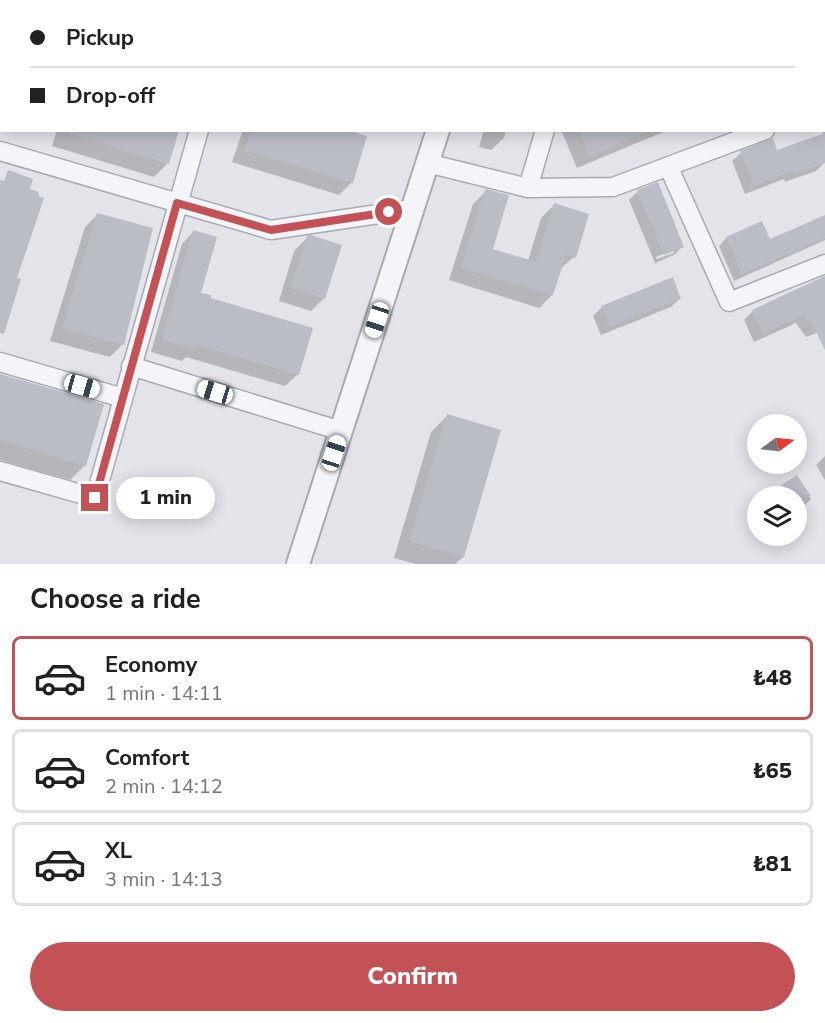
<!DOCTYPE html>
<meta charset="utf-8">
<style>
body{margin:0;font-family:"Nunito Sans",sans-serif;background:#f2f2f2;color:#202124;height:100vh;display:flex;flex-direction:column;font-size:22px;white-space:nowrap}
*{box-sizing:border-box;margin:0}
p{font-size:20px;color:#757577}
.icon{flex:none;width:33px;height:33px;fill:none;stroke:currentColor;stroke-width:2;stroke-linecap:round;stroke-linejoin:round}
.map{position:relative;height:564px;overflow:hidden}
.details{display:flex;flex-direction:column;background:#fff;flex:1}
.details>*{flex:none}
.top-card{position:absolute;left:0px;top:0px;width:825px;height:132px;box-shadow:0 3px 15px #0003;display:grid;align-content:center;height:132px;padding:0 30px;background:#fff}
.needle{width:39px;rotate:75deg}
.fabs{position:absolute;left:747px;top:414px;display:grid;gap:12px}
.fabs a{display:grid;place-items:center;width:60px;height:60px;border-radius:50%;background:#fff;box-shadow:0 3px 15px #0003;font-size:30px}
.end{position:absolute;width:27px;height:27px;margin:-14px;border:8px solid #c35256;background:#fff;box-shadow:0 0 0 3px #fff}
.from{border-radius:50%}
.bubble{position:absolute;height:42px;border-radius:21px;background:#fff;box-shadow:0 3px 15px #0003;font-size:20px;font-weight:800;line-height:42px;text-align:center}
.car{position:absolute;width:18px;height:36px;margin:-18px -9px;border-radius:8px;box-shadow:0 0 4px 2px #0007;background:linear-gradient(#fff 24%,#345 0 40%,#fff 0 76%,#345 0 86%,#fff 0)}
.top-card b{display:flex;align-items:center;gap:21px;height:57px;font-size:22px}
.top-card b+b{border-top:2px solid #e0e0e0}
.top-card i{width:15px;height:15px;background:#202124}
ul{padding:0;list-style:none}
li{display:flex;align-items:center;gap:18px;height:84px;margin:0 12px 9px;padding:0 18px;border:3px solid #e0e0e0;border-radius:9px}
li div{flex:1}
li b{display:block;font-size:22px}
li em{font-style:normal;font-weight:800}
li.selected{border-color:#c35256}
li>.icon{width:54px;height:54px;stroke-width:1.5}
h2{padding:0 30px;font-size:27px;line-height:72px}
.primary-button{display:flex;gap:12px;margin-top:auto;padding:12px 30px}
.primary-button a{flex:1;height:69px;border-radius:36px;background:#c35256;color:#fff;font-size:24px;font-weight:800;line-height:69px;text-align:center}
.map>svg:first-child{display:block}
.shadow{fill:#0003;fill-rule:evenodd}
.building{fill:#babdc5}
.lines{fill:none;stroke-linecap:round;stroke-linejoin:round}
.minor-casing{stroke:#a7aab3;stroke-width:21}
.tertiary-casing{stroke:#a7aab3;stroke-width:26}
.minor{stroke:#f4f5f8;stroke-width:18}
.tertiary{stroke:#f4f5f8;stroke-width:22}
.route{stroke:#c35256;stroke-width:8}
</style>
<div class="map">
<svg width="825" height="564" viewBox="0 0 825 564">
<rect width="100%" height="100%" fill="#e2e4e9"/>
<path class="shadow" d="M496 0H570V2H495Z
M585 0H613L618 2H583Z
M729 0H773L727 2Z
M0 22H2V129L0 128Z
M825 59V109L824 107Z
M825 123V137H824L821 130H824Z
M57 130H176L168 163 154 177 52 146Z
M243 130H342L352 182 339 195 232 162Z
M484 130H506L504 138 491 150 479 147Z
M561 130H668L577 168Z
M776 152 825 162 816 171 785 182 784 179 745 194 732 161 741 153Z
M486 191 491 250 528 261 541 218 554 205 574 257 560 269 552 295 539 308 449 280 473 204Z
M638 191 683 246 674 255 655 263 629 200ZM674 249V253L657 259 656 257Z
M98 214 123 344 110 357 50 341 85 227Z
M825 217V240L734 281 719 246 726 238 761 223 769 241Z
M194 231 199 294 298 374 285 386 186 357 182 361 151 352 182 244Z
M307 238 324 298 311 311 279 301 294 251Z
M825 278V330L806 337 796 323 754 342 744 320 753 311Z
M680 298 671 307 601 335 593 316 602 307Z
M0 375 85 465 70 480 0 460Z
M447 416 499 432 463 557 455 564H415L394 558 431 432Z
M825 456V480L816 465Z
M796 477 811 499 802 508 796 511V496H767Z
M758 504V519L751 510Z"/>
<path class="building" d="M71 130H179L169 164 70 134Z
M251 130H348L367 136 353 183 244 150Z
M579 130H650L590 157Z
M825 133V163L794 174 793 171 754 186 740 151 773 138 777 150Z
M8 170 33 179 30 189 39 192 38 196 44 198 17 278 21 279 4 334 0 333V180L4 181Z
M658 182 684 247 664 255 637 190Z
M485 189 509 195 493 249 536 262 554 203 589 214 576 258 566 255 553 295 461 268Z
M97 213 153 228 124 345 62 328Z
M825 215V238L742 274 726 237 762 221 770 239Z
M193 230 217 237 201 293 211 295V298L313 328 299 375 197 345 196 349 162 340Z
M311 235 342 245 325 299 291 288 307 236Z
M825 276V350L811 321 808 323 805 315 763 334 752 310Z
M673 277 681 299 609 327 601 306Z
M0 374 104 404 86 466 0 440Z
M447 414 501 430 464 557 409 541Z
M797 475 811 496H765Z"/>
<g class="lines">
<g class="minor-casing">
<path id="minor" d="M712 0 713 2
M583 2V0
M681 2 688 0
M824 108 825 107
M0 151 271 230 412 209
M427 163 528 188 613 187 765 130
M669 168 729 302 825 264
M528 188 545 130
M0 362 123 398
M131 366 341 431
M0 471 95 498 199 130"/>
</g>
<g class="tertiary-casing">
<path id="tertiary" d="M97 0 102 2
M479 2 480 0
M298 564 438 130"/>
</g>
<use href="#minor" class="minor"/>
<use href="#tertiary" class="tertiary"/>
</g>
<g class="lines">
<path class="route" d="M95 498 177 203 271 230 389 212"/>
</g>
</svg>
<div class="fabs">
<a><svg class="needle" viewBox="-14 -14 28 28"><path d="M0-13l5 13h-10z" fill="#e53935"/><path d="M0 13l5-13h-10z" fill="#757577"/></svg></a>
<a><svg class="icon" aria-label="layers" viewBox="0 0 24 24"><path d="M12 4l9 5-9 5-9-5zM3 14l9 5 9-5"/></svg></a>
</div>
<i class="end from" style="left:389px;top:212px"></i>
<i class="end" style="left:95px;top:498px"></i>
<div class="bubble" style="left:116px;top:477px;width:99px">1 min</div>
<i class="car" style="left:377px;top:320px;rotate:198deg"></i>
<i class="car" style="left:82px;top:386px;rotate:106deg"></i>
<i class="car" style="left:215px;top:392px;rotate:287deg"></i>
<i class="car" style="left:334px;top:453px;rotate:18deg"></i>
<div class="top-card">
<b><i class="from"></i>Pickup</b>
<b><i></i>Drop-off</b>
</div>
</div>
<section class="details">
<h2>Choose a ride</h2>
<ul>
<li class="selected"><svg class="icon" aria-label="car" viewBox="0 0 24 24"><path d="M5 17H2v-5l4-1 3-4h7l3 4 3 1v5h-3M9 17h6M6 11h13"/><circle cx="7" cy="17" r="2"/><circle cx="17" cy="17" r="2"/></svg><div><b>Economy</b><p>1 min · 14:11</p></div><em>₺48</em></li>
<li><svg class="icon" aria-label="car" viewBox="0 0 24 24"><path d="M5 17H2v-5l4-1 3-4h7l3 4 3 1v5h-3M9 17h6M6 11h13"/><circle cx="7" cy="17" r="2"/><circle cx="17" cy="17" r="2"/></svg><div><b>Comfort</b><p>2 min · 14:12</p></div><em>₺65</em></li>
<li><svg class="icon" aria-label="car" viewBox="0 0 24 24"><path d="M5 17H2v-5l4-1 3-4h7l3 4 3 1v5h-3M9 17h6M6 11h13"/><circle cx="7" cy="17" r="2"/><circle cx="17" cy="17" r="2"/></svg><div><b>XL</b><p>3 min · 14:13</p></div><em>₺81</em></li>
</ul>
<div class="primary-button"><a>Confirm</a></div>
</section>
